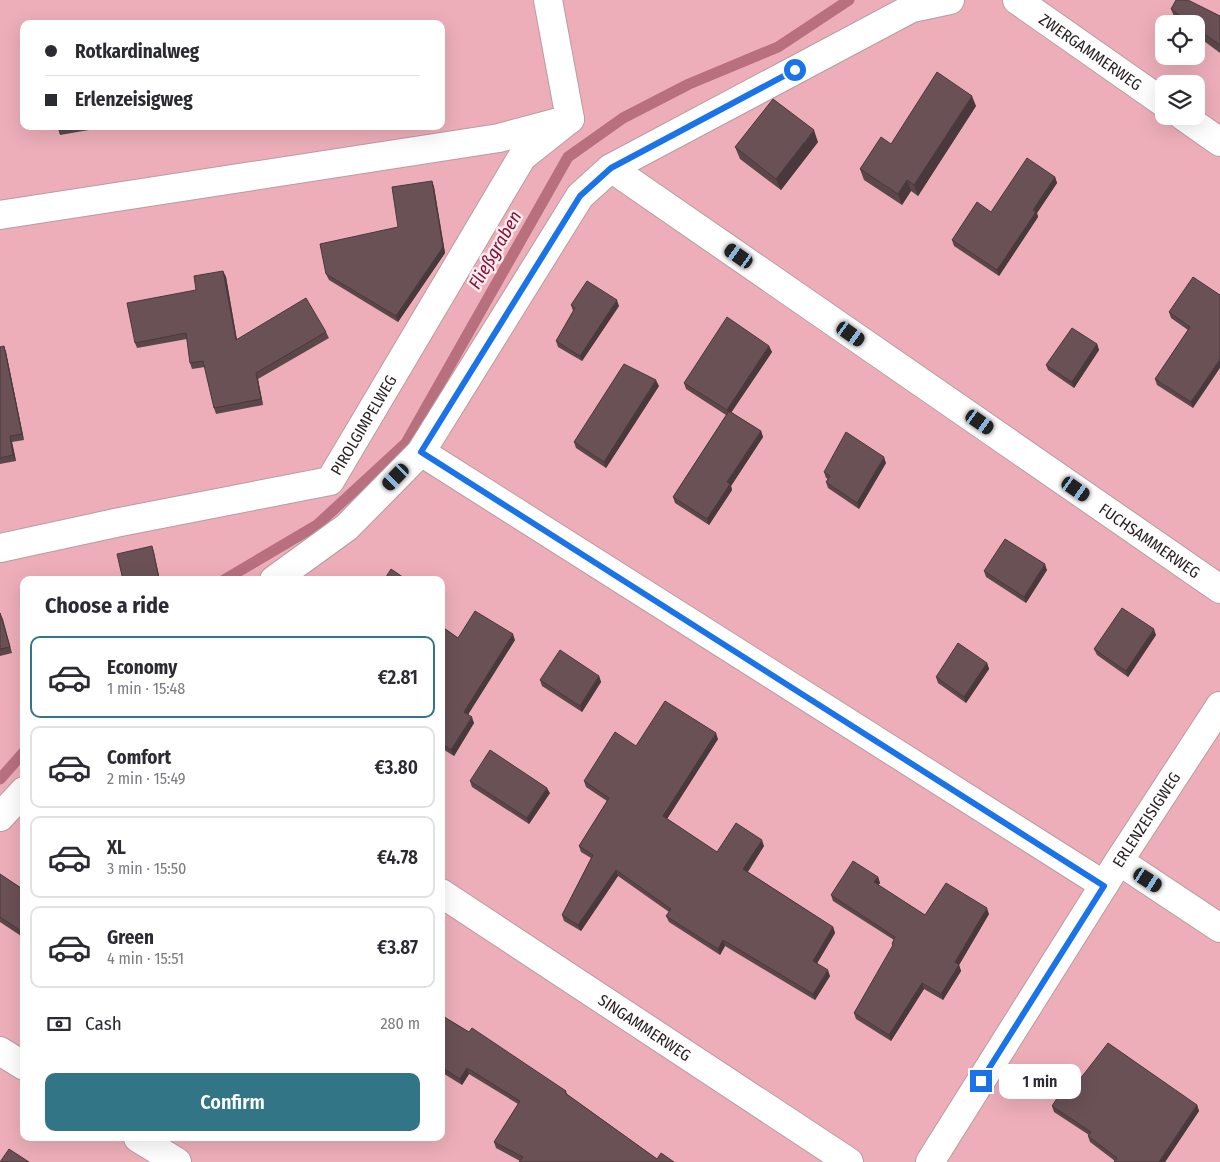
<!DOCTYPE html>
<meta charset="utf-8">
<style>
body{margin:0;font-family:"Fira Sans Condensed",sans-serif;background:#f7f7f7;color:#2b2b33;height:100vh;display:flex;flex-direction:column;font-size:19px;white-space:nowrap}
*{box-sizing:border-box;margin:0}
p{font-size:16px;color:#7c7c81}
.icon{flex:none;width:28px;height:28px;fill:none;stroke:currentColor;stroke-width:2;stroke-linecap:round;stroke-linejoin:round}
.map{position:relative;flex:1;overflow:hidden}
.side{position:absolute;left:20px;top:576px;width:425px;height:565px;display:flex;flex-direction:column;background:#fff;border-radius:10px;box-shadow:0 5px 20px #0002}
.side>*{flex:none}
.top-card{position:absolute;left:20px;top:20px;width:425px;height:110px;border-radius:10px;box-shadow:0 5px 20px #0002;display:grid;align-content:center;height:110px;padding:0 25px;background:#fff}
.tools{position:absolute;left:1155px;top:15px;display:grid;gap:10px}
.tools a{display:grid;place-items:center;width:50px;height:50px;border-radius:10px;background:#fff;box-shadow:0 5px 20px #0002;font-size:25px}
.end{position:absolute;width:22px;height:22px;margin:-11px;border:6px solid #1a73e8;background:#fff;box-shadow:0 0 0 2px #fff}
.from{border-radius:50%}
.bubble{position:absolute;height:35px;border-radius:10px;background:#fff;box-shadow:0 5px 20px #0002;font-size:16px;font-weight:600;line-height:35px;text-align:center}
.car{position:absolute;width:15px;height:30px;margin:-15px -8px;border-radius:6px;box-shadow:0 0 4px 1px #0007;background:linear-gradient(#222 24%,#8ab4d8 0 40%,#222 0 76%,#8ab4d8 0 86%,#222 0)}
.top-card b{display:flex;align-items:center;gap:18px;height:48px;font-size:19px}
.top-card b+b{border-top:1px solid #e1e1e2}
.top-card i{width:12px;height:12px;background:#2b2b33}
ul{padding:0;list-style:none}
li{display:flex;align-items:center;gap:15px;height:82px;margin:0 10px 8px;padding:0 15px;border:2px solid #e1e1e2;border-radius:10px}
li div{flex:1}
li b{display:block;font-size:19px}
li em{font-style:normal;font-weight:600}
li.active{border-color:#327586}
li>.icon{width:45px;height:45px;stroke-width:1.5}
h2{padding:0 25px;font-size:22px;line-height:60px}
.pay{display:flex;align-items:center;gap:12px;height:55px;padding:0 25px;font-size:19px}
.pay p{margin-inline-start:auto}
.button{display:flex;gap:10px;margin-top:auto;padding:10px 25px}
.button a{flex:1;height:58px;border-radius:10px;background:#327586;color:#fff;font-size:20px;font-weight:600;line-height:58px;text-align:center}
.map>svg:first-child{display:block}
.green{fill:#edaeb9;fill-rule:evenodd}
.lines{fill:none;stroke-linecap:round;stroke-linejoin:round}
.stream{stroke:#b8707f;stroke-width:11}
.minor-casing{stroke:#b89ca1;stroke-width:30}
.minor{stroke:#fff;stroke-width:28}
.wall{fill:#5b4649}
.shaded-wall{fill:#4a393c}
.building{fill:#6a5155;stroke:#4a393c}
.route{stroke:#1a73e8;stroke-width:6}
.labels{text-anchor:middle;stroke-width:5;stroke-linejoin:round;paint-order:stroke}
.street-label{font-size:16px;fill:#271c1e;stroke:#fdebed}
.water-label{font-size:18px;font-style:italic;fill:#84103a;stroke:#fdebed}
</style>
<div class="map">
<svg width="1220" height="1162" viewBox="0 0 1220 1162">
<rect width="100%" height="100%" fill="#fdebed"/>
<path class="green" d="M0 0H1220V1162H0ZM24 24H441V126H24ZM1164 24H1196V56H1164ZM1164 84H1196V116H1164ZM24 580H441V1138H24Z"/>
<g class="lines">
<path class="stream" d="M224 580 317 525 406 443 568 157 623 118 689 84 778 47 849 0
M0 779 24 752"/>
<g class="minor-casing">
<g id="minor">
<path id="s1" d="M1017 0 1164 103"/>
<path d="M1183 116 1220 142"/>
<path id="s2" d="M611 168 1220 589"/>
<path d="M0 215 499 138 570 119 548 0"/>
<path d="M421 452 1104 885"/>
<path id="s3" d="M0 548 120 522 330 481 522 157 570 119"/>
<path d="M274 580 347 527 421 452 580 196 611 168 912 8 950 0"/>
<path d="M0 817 24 791"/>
<path d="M1119 861 1220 928"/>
<path id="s4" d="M441 893 849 1162"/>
<path d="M0 1051 24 1066"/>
<path d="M138 1138 177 1162"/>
<path id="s5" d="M930 1162 1119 861 1220 706"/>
</g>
</g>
<use href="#minor" class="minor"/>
</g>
<path class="wall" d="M1171 9 1220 16V53L1196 35V24H1181L1175 19Z
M976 106 918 196 911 191 902 205 864 180 860 169 891 144Z
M57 126H88L89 130 60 135Z
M818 142 781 190 740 159 735 147Z
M1055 177 1057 183 1037 213 1038 217 999 276 954 246 952 240 991 212Z
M432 181 434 187 445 253 398 322 329 280 326 274 398 227Z
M223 271 226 277 237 340 326 332 329 338 258 379 263 405 216 414 214 408 205 367 192 369 190 363 187 339 137 348 135 343 196 290Z
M1220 295 1193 408 1157 385 1155 379 1188 330 1171 318 1169 312Z
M571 305 619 306 582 361 558 347 556 341 573 311Z
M1097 344 1099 350 1074 388 1048 370 1046 365Z
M4 346 6 352 24 440 12 442 16 461 0 464V347Z
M769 346 772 352 731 412 761 431 763 437 731 486 732 490 709 525 675 503 673 497 726 415 686 389 684 383Z
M659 386 606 468 576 448 574 442Z
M886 463 859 509 828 488 826 482 828 479 826 478 824 472Z
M1047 570 1026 603 986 577 984 571Z
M0 613 3 619 12 653 0 656Z
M441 626 458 638 515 640 468 714 474 723 454 756 441 748Z
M1156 635 1128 677 1097 655 1094 649Z
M987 663 989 669 966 703 938 683 936 677Z
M599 676 601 682 582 712 542 686 540 680Z
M718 739 667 819 717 852 764 846 748 872 833 927 835 933 817 963 830 976 815 1000 725 946 720 955 669 922 666 916 669 912 618 876 581 931 564 921 562 915 591 858 581 852 579 846 607 801 586 787 584 781 636 746Z
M470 781 550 793 529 824 472 787Z
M0 874 24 890V938L0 922Z
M878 877 880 883 878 885 925 915 989 914 959 965 961 971 943 1000 924 989 891 1041 856 1019 854 1013 893 946 892 944 894 940 833 901 831 895Z
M441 1015 469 1032 566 1091 567 1094 657 1159 674 1162 520 1161 496 1148 494 1142 518 1104 469 1074 462 1085 441 1072Z
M1080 1079 1197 1105 1199 1111 1165 1162H1114L1115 1161 1090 1142 1088 1136 1089 1135 1054 1112 1052 1106Z"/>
<path class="shaded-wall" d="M972 96 976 106 918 196 914 185Z
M814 130 818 142 781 190 776 179Z
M1055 177 1057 183 1037 213 1038 217 999 276 997 270 1033 210Z
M907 180 911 191 902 205 898 194Z
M432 181 434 187 445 253 398 322 396 316Z
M223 271 226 277 238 346 236 340Z
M617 300 619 306 582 361 580 356Z
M1097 344 1099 350 1074 388 1072 382Z
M4 346 6 352 24 440 22 434Z
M769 346 772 352 729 416 727 410Z
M1220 359V368L1193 408 1191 402Z
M256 373 258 379 263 405 261 399Z
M656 380 659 386 606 468 604 462Z
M761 431 763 437 731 486 732 490 709 525 707 519 727 482Z
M10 436 12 442 16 461 13 455Z
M884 457 886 463 859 509 857 503Z
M152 546 154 552 160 580 159 579Z
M1045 564 1047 570 1026 603 1024 597Z
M1154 629 1156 635 1128 677 1126 671Z
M513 634 515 640 466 718 464 712Z
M987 663 989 669 966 703 964 697Z
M599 676 601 682 582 712 580 706Z
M472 717 474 723 454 756 451 750Z
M716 733 718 739 665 822 663 816Z
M547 788 550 793 529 824 527 818Z
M762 840 764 846 745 875 743 869Z
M616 870 618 876 581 931 578 925Z
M878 877 880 883 876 888 874 882Z
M987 908 989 914 959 965 961 971 943 1000 941 994 955 962Z
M833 927 835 933 815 967 813 961Z
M723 940 725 946 720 955 718 949Z
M828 970 830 976 815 1000 813 994Z
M922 983 924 989 891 1041 889 1035Z
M467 1068 469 1074 462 1085 460 1079Z
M1197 1105 1199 1111 1165 1162H1159Z"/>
<path class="building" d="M1176 0H1188L1220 16V45L1196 28V24H1191L1171 9Z
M937 72 972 96 914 185 907 180 898 194 860 169 881 137 891 144Z
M773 99 814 130 776 179 735 147Z
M1027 158 1055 177 1033 210 1036 212 997 270 952 240 977 202 991 212Z
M432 181 443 247 396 316 326 274 320 244 398 227 392 187Z
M223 271 236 340 306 298 326 332 256 373 261 399 214 408 203 361 190 363 186 333 135 343 127 303 196 290 194 276Z
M1193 277 1220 295V359L1191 402 1155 379 1190 327 1169 312Z
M587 281 617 300 580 356 556 341 575 308 571 305Z
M727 317 769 346 727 410 684 383Z
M1072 328 1097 344 1072 382 1046 365Z
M4 346 22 434 10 436 13 455 0 458V347Z
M624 364 656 380 604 462 574 442Z
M729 411 761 431 727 482 730 484 707 519 673 497Z
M846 432 884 457 857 503 826 482 830 476 824 472Z
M1005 539 1045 564 1024 597 984 571Z
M152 546 159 579 154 580H123L117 554Z
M391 569 407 580H384Z
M1122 608 1154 629 1126 671 1094 649Z
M475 611 513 634 464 712 472 717 451 750 441 743V626L458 638Z
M0 613 10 647 0 649Z
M958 643 987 663 964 697 936 677Z
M560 650 599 676 580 706 540 680Z
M665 701 716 733 663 816 717 852 736 823 762 840 743 869 833 927 813 961 828 970 813 994 723 940 718 949 666 916 671 909 616 870 578 925 562 915 593 855 579 846 609 798 584 781 615 732 636 746Z
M490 750 547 788 527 818 470 781Z
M853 861 878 877 874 882 925 915 946 883 987 908 955 962 959 965 941 994 922 983 889 1035 854 1013 893 945 892 944 895 937 831 895Z
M0 874 24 890V933L0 917Z
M441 1015 469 1032 472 1028 566 1091 565 1093 657 1159 661 1153 674 1162H519L523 1157 494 1142 520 1101 467 1068 460 1079 441 1067Z
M1108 1043 1197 1105 1159 1162H1114L1117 1158 1088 1136 1091 1132 1052 1106 1073 1074 1080 1079Z
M9 1149 29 1162H0Z"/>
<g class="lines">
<path class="route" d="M795 70 611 168 580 196 421 452 1104 886 981 1081"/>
</g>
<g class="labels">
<g class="street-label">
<text dy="6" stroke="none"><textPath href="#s1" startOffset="90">ZWERGAMMERWEG</textPath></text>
<text dy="6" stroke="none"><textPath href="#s3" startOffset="402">PIROLGIMPELWEG</textPath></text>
<text dy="6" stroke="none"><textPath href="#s2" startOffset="655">FUCHSAMMERWEG</textPath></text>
<text dy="6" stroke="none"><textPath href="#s5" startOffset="405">ERLENZEISIGWEG</textPath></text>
<text dy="6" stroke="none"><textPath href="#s4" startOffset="244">SINGAMMERWEG</textPath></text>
</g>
<g class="water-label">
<text transform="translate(495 250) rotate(-60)" y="6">Fließgraben</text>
</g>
</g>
</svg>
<div class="tools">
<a><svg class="icon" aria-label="locate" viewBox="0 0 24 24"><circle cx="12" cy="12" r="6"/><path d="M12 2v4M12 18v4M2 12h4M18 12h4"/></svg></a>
<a><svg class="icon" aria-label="layers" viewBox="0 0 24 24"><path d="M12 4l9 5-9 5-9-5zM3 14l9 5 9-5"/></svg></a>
</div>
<i class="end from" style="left:795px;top:70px"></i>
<i class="end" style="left:981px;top:1081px"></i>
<div class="bubble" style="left:999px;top:1064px;width:82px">1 min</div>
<i class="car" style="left:739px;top:256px;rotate:305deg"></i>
<i class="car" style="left:851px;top:334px;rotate:125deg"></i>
<i class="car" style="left:980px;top:422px;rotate:125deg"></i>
<i class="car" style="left:396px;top:477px;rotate:224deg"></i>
<i class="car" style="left:1076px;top:489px;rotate:125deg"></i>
<i class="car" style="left:1148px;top:880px;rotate:123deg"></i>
<div class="top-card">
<b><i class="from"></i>Rotkardinalweg</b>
<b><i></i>Erlenzeisigweg</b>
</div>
<section class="side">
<h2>Choose a ride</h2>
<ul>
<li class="active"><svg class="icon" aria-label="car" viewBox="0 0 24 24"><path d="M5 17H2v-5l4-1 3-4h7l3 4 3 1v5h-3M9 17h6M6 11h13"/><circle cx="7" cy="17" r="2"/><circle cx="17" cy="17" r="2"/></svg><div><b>Economy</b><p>1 min · 15:48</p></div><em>€2.81</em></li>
<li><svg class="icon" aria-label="car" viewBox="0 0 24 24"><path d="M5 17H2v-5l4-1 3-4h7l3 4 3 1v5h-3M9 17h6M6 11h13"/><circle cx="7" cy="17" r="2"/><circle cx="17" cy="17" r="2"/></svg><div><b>Comfort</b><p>2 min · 15:49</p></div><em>€3.80</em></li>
<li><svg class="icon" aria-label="car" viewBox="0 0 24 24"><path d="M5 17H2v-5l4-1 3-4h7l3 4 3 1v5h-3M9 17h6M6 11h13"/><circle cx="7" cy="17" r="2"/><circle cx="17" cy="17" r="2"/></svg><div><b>XL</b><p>3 min · 15:50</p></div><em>€4.78</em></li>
<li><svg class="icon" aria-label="car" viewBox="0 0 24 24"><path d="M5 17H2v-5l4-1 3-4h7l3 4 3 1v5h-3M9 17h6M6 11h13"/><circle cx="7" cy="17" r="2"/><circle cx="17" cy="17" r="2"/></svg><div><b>Green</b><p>4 min · 15:51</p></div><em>€3.87</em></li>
</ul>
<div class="pay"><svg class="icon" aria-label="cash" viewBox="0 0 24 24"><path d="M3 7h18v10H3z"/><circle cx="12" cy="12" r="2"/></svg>Cash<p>280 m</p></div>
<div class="button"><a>Confirm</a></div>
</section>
</div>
